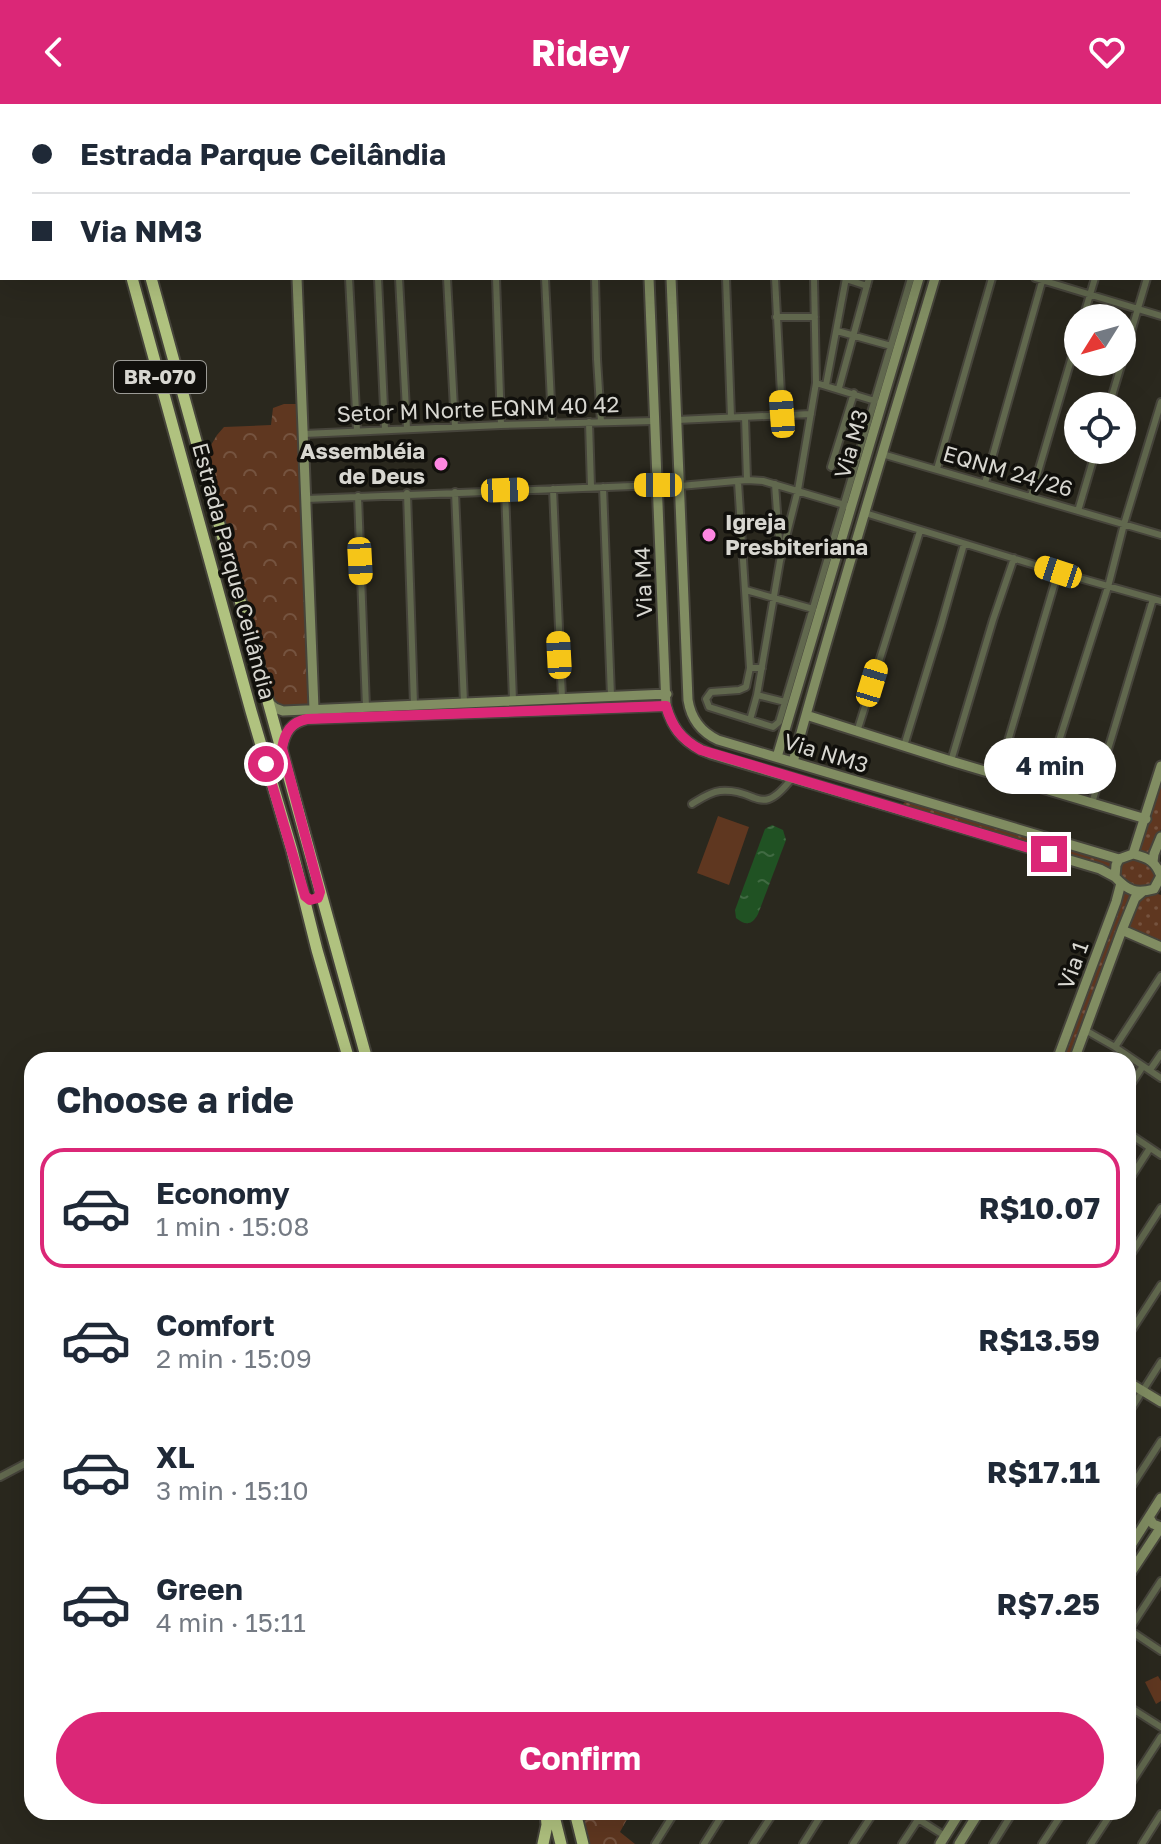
<!DOCTYPE html>
<meta charset="utf-8">
<style>
body{margin:0;font-family:"Golos Text",sans-serif;background:#f2f2f3;color:#1f2937;height:100vh;display:flex;flex-direction:column;font-size:30px;white-space:nowrap}
*{box-sizing:border-box;margin:0}
p{font-size:26px;color:#747a83}
.icon{flex:none;width:44px;height:44px;fill:none;stroke:currentColor;stroke-width:2;stroke-linecap:round;stroke-linejoin:round}
.map{position:relative;flex:1;overflow:hidden}
.panel{position:absolute;left:24px;top:948px;width:1112px;height:768px;display:flex;flex-direction:column;background:#fff;border-radius:24px;box-shadow:0 8px 32px #0002}
.panel>*{flex:none}
.banner{position:absolute;left:0px;top:0px;width:1162px;height:176px;box-shadow:0 8px 32px #0002;display:grid;align-content:center;height:176px;padding:0 32px;background:#fff}
.needle{width:52px;rotate:233deg}
.controls{position:absolute;left:1064px;top:200px;display:grid;gap:16px}
.controls a{display:grid;place-items:center;width:72px;height:72px;border-radius:50%;background:#fff;box-shadow:0 8px 32px #0002;font-size:40px}
.end{position:absolute;width:36px;height:36px;margin:-18px;border:10px solid #db2777;background:#fff;box-shadow:0 0 0 4px #fff}
.from{border-radius:50%}
.bubble{position:absolute;height:56px;border-radius:28px;background:#fff;box-shadow:0 8px 32px #0002;font-size:26px;font-weight:700;line-height:56px;text-align:center}
.car{position:absolute;width:24px;height:48px;margin:-24px -12px;border-radius:10px;box-shadow:0 0 6px 2px #0007;background:linear-gradient(#f5c518 24%,#345 0 40%,#f5c518 0 76%,#345 0 86%,#f5c518 0)}
.banner b{display:flex;align-items:center;gap:28px;height:76px;font-size:30px}
.banner b+b{border-top:2px solid #e0e1e3}
.banner i{width:20px;height:20px;background:#1f2937}
ul{padding:0;list-style:none}
li{display:flex;align-items:center;gap:24px;height:120px;margin:0 16px 12px;padding:0 16px;border:4px solid transparent;border-radius:24px}
li div{flex:1}
li b{display:block;font-size:30px}
li em{font-style:normal;font-weight:700}
li.on{border-color:#db2777}
li>.icon{width:72px;height:72px;stroke-width:1.5}
h2{padding:0 32px;font-size:36px;line-height:96px}
.cta{display:flex;gap:16px;margin-top:auto;padding:16px 32px}
.cta a{flex:1;height:92px;border-radius:48px;background:#db2777;color:#fff;font-size:32px;font-weight:700;line-height:92px;text-align:center}
header{display:flex;justify-content:space-between;align-items:center;height:104px;padding:0 32px;background:#db2777;color:#fff;font-size:36px;font-weight:700}
.map>svg:first-child{display:block}
.grass{fill:url(#grass-dots)}
.park{fill:url(#park-crowns)}
.garden{fill:#5f3720}
.water{fill:url(#water-ripples)}
.lines{fill:none;stroke-linecap:round;stroke-linejoin:round}
.street-casing{stroke:#46443b;stroke-width:10}
.secondary-casing{stroke:#46443b;stroke-width:13}
.highway-casing{stroke:#46443b;stroke-width:15}
.street{stroke:#61684e;stroke-width:6}
.secondary{stroke:#818d62;stroke-width:9}
.highway{stroke:#b0c27f;stroke-width:11}
.route{stroke:#db2777;stroke-width:10}
.poi-dot{fill:#fe86e1;stroke:#11100c;stroke-width:3}
.labels{text-anchor:middle;stroke-width:7;stroke-linejoin:round;paint-order:stroke}
.shield{fill:#11100c;stroke:#9c9b96;stroke-width:2}
.shield-label{font-size:20px;font-weight:bold;fill:#d8d7d1}
.street-label{font-size:22px;fill:#d8d7d1;stroke:#11100c}
.poi-label{font-size:22px;font-weight:bold;fill:#d8d7d1;stroke:#11100c;text-anchor:end}
</style>
<header><svg class="icon" aria-label="back" viewBox="0 0 24 24"><path d="M15 5l-7 7 7 7"/></svg>Ridey<svg class="icon" aria-label="heart" viewBox="0 0 24 24"><path d="M12 20l-8-8c-3-5 5-10 8-4 3-6 11-1 8 4z"/></svg></header>
<div class="map">
<svg width="1161" height="1740" viewBox="0 0 1161 1740">
<defs>
<pattern id="grass-dots" width="8" height="8" patternUnits="userSpaceOnUse" patternTransform="scale(2)"><rect width="8" height="8" fill="#5f3720"/><path d="M2 2h.1M6 6h.1" fill="none" stroke="#75533f" stroke-width="1.8" stroke-linecap="round"/></pattern>
<pattern id="park-crowns" width="20" height="18" patternUnits="userSpaceOnUse" patternTransform="scale(2)"><rect width="20" height="18" fill="#5f3720"/><path d="M2 6a3 3 0 1 1 6 0M12 15a3 3 0 1 1 6 0" fill="none" stroke="#75533f"/></pattern>
<pattern id="water-ripples" width="26" height="14" patternUnits="userSpaceOnUse" patternTransform="scale(2)"><rect width="26" height="14" fill="#205223"/><path d="M2 4q2-2 4 0t4 0M15 11q2-2 4 0t4 0" fill="none" stroke="#406a42"/></pattern>
</defs>
<rect width="100%" height="100%" fill="#2a281e"/>
<path class="grass" d="M1161 674V725L1150 751 1139 746Z
M905 698 1112 757 1110 766 903 704 902 701Z
M1128 754C1140 754 1147 758 1155 767L1153 779C1140 787 1129 780 1119 771V760Z
M1122 786 1131 790 1071 956H1061Z
M1155 789 1161 791V840L1127 824C1132 807 1136 791 1155 789Z"/>
<path class="park" d="M284 300H297L309 600 283 603 275 597 256 537 218 394 208 346 217 331 224 323 271 321 273 304Z
M580 1708H631L620 1728 635 1740H589Z"/>
<path class="garden" d="M718 712 749 723 729 781 697 769Z
M1158 1572 1161 1577V1597L1156 1600 1145 1578Z"/>
<path class="water" d="M772 721 783 726 786 736 758 810C752 821 746 822 736 814L735 806 765 725Z"/>
<g class="lines">
<g class="street-casing">
<path id="street" d="M343 0V2
M392 0V2
M441 0V2
M468 0V2
M490 0V2
M539 0V2
M588 0V2
M697 0V2
M720 0V2
M746 0V2
M768 0V2
M805 0 806 2
M842 0V2
M869 2V0
M1045 2 1046 0
M1096 2 1097 0
M1147 2V0
M1160 129 1161 125
M349 174 357 327
M378 174 385 326
M399 174 407 325
M447 174 455 323
M496 174 501 321
M545 174 552 319
M595 174 597 255 601 318
M726 174 731 313
M775 174 782 310
M814 174 816 279
M1035 174 1161 212
M846 175 867 182
M776 213H815
M1083 214 1095 174
M837 227 891 242
M826 281 846 174
M839 284 869 174
M1109 302 1147 174
M745 313 747 376
M677 316 811 310
M589 318 591 383
M304 330 501 321 654 317
M882 350 1161 431
M831 363 854 289
M937 365 992 174
M738 378 750 564H762
M985 379 1043 174
M775 380 780 450
M680 382 747 376 763 377 848 402
M603 383 611 592
M553 385 562 594
M505 386 513 596
M455 388 464 599
M407 389 414 601
M358 392 366 603
M1031 392 1078 232
M306 395 658 381
M1078 407 1096 346
M865 409 1058 468 1161 497
M746 486 813 505
M750 564 746 583 739 586 711 588 706 595 709 603 773 623 779 618 785 598
M757 591 785 598 911 174
M750 616 757 591 780 457 798 386 816 279 875 297
M857 628 920 427
M904 642 941 521 964 440
M951 657 993 516 1014 454
M998 671 1058 468
M1044 684 1108 483 1124 420 1161 298
M1092 699 1153 495
M692 700C700 695 710 688 720 687 758 684 760 716 792 674
M1085 926 1115 943 1161 974
M1115 943 1161 872
M1150 966 1161 950
M1128 985 1143 962
M1128 1029 1161 1051
M1128 1078 1150 1044
M1128 1155 1161 1104
M1128 1232 1161 1181
M1128 1310 1161 1258
M0 1373 32 1356
M1128 1388 1161 1337
M1128 1525 1161 1547
M1129 1526 1161 1477
M1128 1602 1161 1623
M1128 1684 1161 1633
M907 1708 945 1732
M655 1740 675 1708
M704 1740 724 1708
M753 1740 774 1708
M803 1740 823 1708
M853 1740 874 1708
M902 1740 923 1708
M993 1740 1013 1708
M1042 1740 1063 1708
M1091 1740 1112 1708
M1142 1740 1161 1710"/>
</g>
<g class="secondary-casing">
<path id="secondary" d="M290 0V2
M642 0 643 2
M664 0V2
M970 2V0
M983 2 986 0
M297 174 314 605
M649 174 666 602C673 627 686 641 711 650L1100 765 1115 773
M671 174 688 596C691 615 701 628 718 636L1119 755
M269 599 275 604 283 607 667 590
M806 611 951 657 1146 715
M282 644C285 628 291 619 307 615L666 602
M777 653 919 174
M793 658C837 496 887 335 935 174
M1133 750C1149 754 1155 757 1161 772L1154 785C1136 790 1128 787 1115 773L1116 761 1119 755Z
M1133 750 1161 662
M1153 758 1154 750 1161 733
M1122 826 1161 843
M1057 956 1116 798 1121 779
M1074 956 1122 826 1135 794 1142 788
M1128 1278 1161 1298
M1128 1446 1161 1394
M1128 1473 1161 1423 1153 1420 1149 1413
M940 1740 960 1708
M959 1740 979 1708"/>
</g>
<g class="highway-casing">
<path id="highway" d="M84 0 85 2
M102 0V2
M132 174 251 607 292 746 317 846 349 956
M151 174 367 956
M553 1708 561 1740
M575 1708 583 1740
M543 1740 547 1721 546 1708"/>
</g>
<use href="#street" class="street"/>
<use href="#secondary" class="secondary"/>
<use href="#highway" class="highway"/>
</g>
<g class="lines">
<path class="route" d="M266 660 305 792 310 796 318 794 320 788 282 644C285 628 291 618 307 615L666 602C672 623 681 635 701 646L1049 750"/>
</g>
<g class="poi-dot">
<circle cx="441" cy="360" r="8"/>
<circle cx="709" cy="431" r="8"/>
</g>
<g class="labels">
<rect class="shield" x="114" y="257" width="92" height="32" rx="6"/>
<g class="shield-label">
<text x="160" y="280">BR-070</text>
</g>
<g class="street-label">
<text transform="translate(478 305) rotate(-2)" y="8">Setor M Norte EQNM 40 42</text>
<text transform="translate(851 340) rotate(-74)" y="8">Via M3</text>
<text transform="translate(1008 367) rotate(16)" y="8">EQNM 24/26</text>
<text transform="translate(234 467) rotate(75)" y="8">Estrada Parque Ceilândia</text>
<text transform="translate(643 478) rotate(-92)" y="8">Via M4</text>
<text transform="translate(826 649) rotate(17)" y="8">Via NM3</text>
<text transform="translate(1073 861) rotate(-70)" y="8">Via 1</text>
</g>
<g class="poi-label">
<text x="425" y="355">Assembléia<tspan x="425" dy="25">de Deus</tspan></text>
<text x="725" y="426" text-anchor="start">Igreja<tspan x="725" dy="25">Presbiteriana</tspan></text>
</g>
</g>
</svg>
<div class="controls">
<a><svg class="needle" viewBox="-14 -14 28 28"><path d="M0-13l5 13h-10z" fill="#e53935"/><path d="M0 13l5-13h-10z" fill="#747a83"/></svg></a>
<a><svg class="icon" aria-label="locate" viewBox="0 0 24 24"><circle cx="12" cy="12" r="6"/><path d="M12 2v4M12 18v4M2 12h4M18 12h4"/></svg></a>
</div>
<i class="end from" style="left:266px;top:660px"></i>
<i class="end" style="left:1049px;top:750px"></i>
<div class="bubble" style="left:984px;top:634px;width:132px">4 min</div>
<i class="car" style="left:782px;top:310px;rotate:356deg"></i>
<i class="car" style="left:658px;top:381px;rotate:270deg"></i>
<i class="car" style="left:505px;top:386px;rotate:88deg"></i>
<i class="car" style="left:360px;top:457px;rotate:177deg"></i>
<i class="car" style="left:1058px;top:468px;rotate:288deg"></i>
<i class="car" style="left:559px;top:551px;rotate:357deg"></i>
<i class="car" style="left:872px;top:579px;rotate:17deg"></i>
<div class="banner">
<b><i class="from"></i>Estrada Parque Ceilândia</b>
<b><i></i>Via NM3</b>
</div>
<section class="panel">
<h2>Choose a ride</h2>
<ul>
<li class="on"><svg class="icon" aria-label="car" viewBox="0 0 24 24"><path d="M5 17H2v-5l4-1 3-4h7l3 4 3 1v5h-3M9 17h6M6 11h13"/><circle cx="7" cy="17" r="2"/><circle cx="17" cy="17" r="2"/></svg><div><b>Economy</b><p>1 min · 15:08</p></div><em>R$10.07</em></li>
<li><svg class="icon" aria-label="car" viewBox="0 0 24 24"><path d="M5 17H2v-5l4-1 3-4h7l3 4 3 1v5h-3M9 17h6M6 11h13"/><circle cx="7" cy="17" r="2"/><circle cx="17" cy="17" r="2"/></svg><div><b>Comfort</b><p>2 min · 15:09</p></div><em>R$13.59</em></li>
<li><svg class="icon" aria-label="car" viewBox="0 0 24 24"><path d="M5 17H2v-5l4-1 3-4h7l3 4 3 1v5h-3M9 17h6M6 11h13"/><circle cx="7" cy="17" r="2"/><circle cx="17" cy="17" r="2"/></svg><div><b>XL</b><p>3 min · 15:10</p></div><em>R$17.11</em></li>
<li><svg class="icon" aria-label="car" viewBox="0 0 24 24"><path d="M5 17H2v-5l4-1 3-4h7l3 4 3 1v5h-3M9 17h6M6 11h13"/><circle cx="7" cy="17" r="2"/><circle cx="17" cy="17" r="2"/></svg><div><b>Green</b><p>4 min · 15:11</p></div><em>R$7.25</em></li>
</ul>
<div class="cta"><a>Confirm</a></div>
</section>
</div>
